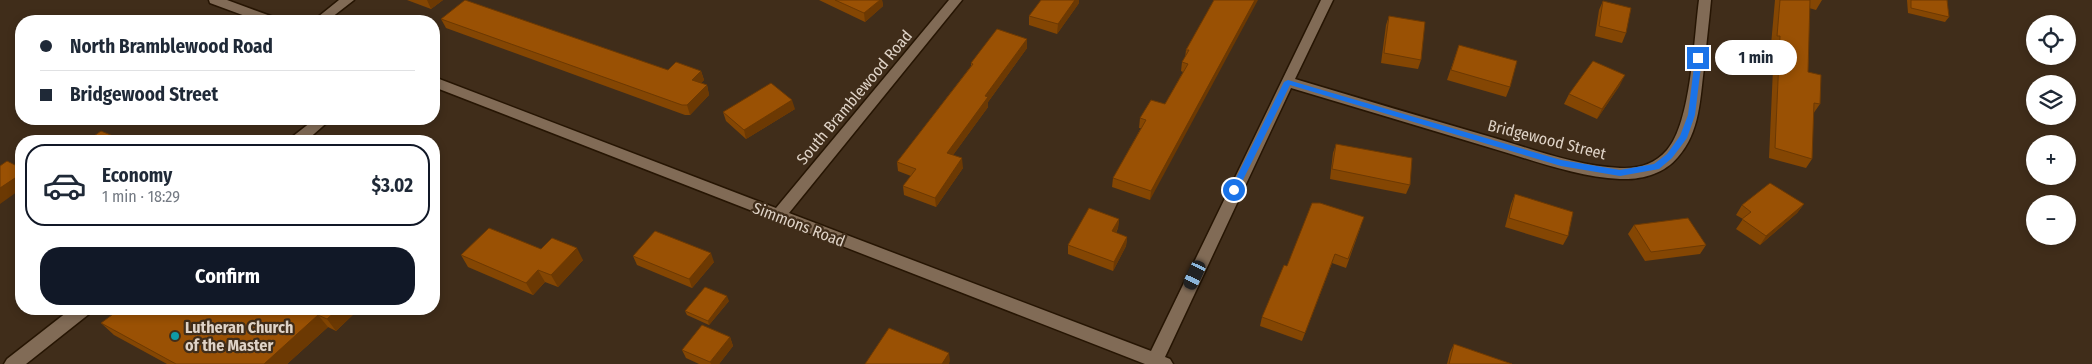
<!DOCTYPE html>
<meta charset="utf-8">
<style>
body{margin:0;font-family:"Fira Sans Condensed",sans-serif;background:#f2f2f3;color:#1f2937;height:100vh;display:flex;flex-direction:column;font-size:19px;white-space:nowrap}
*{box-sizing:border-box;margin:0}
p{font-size:16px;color:#747a83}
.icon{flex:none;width:28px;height:28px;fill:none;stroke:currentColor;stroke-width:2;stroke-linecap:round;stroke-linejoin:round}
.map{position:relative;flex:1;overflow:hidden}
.panel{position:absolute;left:15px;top:135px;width:425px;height:180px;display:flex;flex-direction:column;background:#fff;border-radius:20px;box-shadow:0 2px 8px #0003}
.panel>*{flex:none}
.guide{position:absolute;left:15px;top:15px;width:425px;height:110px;border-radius:20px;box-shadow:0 2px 8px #0003;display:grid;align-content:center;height:110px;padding:0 25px;background:#fff}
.buttons{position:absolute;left:2026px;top:15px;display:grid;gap:10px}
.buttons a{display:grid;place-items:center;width:50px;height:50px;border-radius:50%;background:#fff;box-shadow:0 2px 8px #0003;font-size:25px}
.end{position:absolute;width:22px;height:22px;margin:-11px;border:6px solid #1a73e8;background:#fff;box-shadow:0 0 0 2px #fff}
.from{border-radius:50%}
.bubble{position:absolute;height:35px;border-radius:18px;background:#fff;box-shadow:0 2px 8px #0003;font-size:16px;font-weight:700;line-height:35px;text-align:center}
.car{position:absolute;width:15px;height:30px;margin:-15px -8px;border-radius:6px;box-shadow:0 0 4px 1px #0007;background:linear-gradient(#222 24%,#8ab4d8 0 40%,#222 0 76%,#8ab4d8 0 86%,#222 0)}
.guide b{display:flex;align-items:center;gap:18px;height:48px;font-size:19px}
.guide b+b{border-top:1px solid #e0e1e3}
.guide i{width:12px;height:12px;background:#1f2937}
ul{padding:9px 0 0;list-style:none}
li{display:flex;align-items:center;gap:15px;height:82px;margin:0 10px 8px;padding:0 15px;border:2px solid transparent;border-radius:20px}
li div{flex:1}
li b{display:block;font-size:19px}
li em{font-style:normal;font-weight:700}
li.active{border-color:#111827}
li>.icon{width:45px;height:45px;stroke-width:1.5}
.primary-button{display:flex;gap:10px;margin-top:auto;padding:10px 25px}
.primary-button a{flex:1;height:58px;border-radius:20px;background:#111827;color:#fff;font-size:20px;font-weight:700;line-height:58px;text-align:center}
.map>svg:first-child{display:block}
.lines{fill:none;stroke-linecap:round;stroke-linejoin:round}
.minor-casing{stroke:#261503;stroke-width:3}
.minor{fill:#816b56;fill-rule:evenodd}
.wall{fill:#844603}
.shaded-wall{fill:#6c3903}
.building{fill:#9a5104;stroke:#6c3903}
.route{fill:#1a73e8}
.culture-dot{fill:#0f9aa8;stroke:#402d1a;stroke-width:2}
.labels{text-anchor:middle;stroke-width:4.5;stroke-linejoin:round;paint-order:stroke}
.street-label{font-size:16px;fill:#dfd3c7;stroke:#402d1a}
.poi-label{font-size:16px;font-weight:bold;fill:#dfd3c7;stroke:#402d1a;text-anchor:start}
</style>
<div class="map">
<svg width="2092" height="364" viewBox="0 0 2092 364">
<rect width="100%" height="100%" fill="#402d1a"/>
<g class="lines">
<g class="minor-casing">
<path id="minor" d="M209 0H227L276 18 278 21H259L210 3Z
M339 0H354L327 21H313Z
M949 0H962L789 213 1151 351 1321 0H1333L1295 79C1361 99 1426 118 1491 137 1533 149 1576 166 1620 168 1638 169 1655 164 1667 150 1691 123 1694 37 1699 0H1711C1709 23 1706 45 1704 68 1700 99 1700 132 1678 157 1664 174 1641 180 1620 179 1576 177 1533 160 1491 148 1425 128 1358 108 1291 88L1165 357 1170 359 1173 364H1145L434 87V77L776 208Z
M315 119H331L306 141H290L292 137Z
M71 309H91L89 314 26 364H4L7 359Z"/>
</g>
<use href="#minor" class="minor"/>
</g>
<path class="wall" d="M407 0H443L431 9Z
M819 0H882L883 6 865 22Z
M1214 0 1150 200 1112 187 1113 178 1141 128H1139L1140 118 1165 104 1183 72 1181 71 1182 62 1185 58 1186 50Z
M1775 0H1822L1816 10 1809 8 1808 72 1820 104 1813 114 1812 159 1806 168 1769 158 1774 46 1771 45Z
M1907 0H1947L1949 17 1945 22 1908 13Z
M1603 1 1626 33 1622 43 1595 36 1599 10Z
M1079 3 1057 34 1029 25V16Z
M1389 16 1421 60 1418 69 1381 63 1386 25Z
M441 19 668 70 701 71 704 80 701 83 707 85 709 95 690 115H685L446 28Z
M1027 39V48L988 102V107L953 155 963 168 936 207 904 195 903 186 911 176 898 171 897 162 971 66V63Z
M1459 45 1510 87 1506 97 1447 80Z
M1620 85 1597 119 1564 104 1569 94Z
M795 109 746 139 726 121 723 112Z
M1336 144 1410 185 1406 194 1330 179 1333 153Z
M1515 194 1568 236 1563 245 1505 227 1511 204Z
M1804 204 1797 213 1760 245 1736 229 1743 219 1736 215 1742 205Z
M1119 219 1118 228 1116 233 1127 237 1126 246 1113 271 1068 254V245Z
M1634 225 1706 245 1700 254 1645 261 1628 234Z
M1361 226 1346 268 1332 263 1302 341 1260 326 1262 317 1287 266Z
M541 249 583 260 558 287 545 282 533 295 468 267 461 255Z
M633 256 714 262 692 288 637 265Z
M729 301 709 325 687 315 685 311Z
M359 309 336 331 328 327 287 364H167L114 335 101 323Z
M730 337 733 346 719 364H699L686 358 682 350Z
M1454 344 1512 364H1447L1450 352Z"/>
<path class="shaded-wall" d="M427 0H443L431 9Z
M880 0H882L883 6 865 22 864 13Z
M1075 0H1079V3L1057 34 1058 24Z
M1255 0H1258L1150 200 1151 191Z
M1027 39V48L988 102V107L948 162 947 153 985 96Z
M701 71 704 80 695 89 692 80Z
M1625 75 1620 85 1597 119 1602 109Z
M707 85 709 95 690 115 687 105Z
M792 100 795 109 746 139 744 130Z
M962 158 963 168 936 207 935 198Z
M21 174V189L0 204V188Z
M1804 204 1797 213 1760 245 1766 236Z
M1119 219 1118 228 1111 240 1112 231Z
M1127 237 1126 246 1113 271 1114 262Z
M577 248 583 260 558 287 551 275Z
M711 253 714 262 692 288 689 279Z
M1335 254 1332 263 1302 341 1305 333Z
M538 270 545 282 533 295 526 283Z
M727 296 729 301 709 325 708 321Z
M338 309H359L336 331 327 319Z
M318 315 328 327 287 364H264Z
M730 337 733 346 719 364H711L710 362Z
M949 353 950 361 949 364H942Z"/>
<path class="building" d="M465 0 668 70 676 62 701 71 692 80 707 85 687 105H682L441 19Z
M835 0H880L864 13Z
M1041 0H1075L1058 24 1029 16Z
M1214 0H1255L1151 191 1113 178 1146 120 1140 118 1151 100 1165 104 1188 64 1182 62 1189 50H1186Z
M1780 0H1810L1808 72 1821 75 1820 104 1814 103 1812 159 1775 148 1780 36H1777Z
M1911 0H1947L1949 17 1911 8Z
M1603 1 1631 8 1626 33 1599 26Z
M1389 16 1425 22 1421 60 1384 53Z
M997 29 1027 39 985 96 988 97 947 153 962 158 935 198 903 186 916 169 897 162 973 64 971 63Z
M1459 45 1517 61 1510 87 1451 70Z
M1593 61 1625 75 1602 109 1569 94Z
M771 83 792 100 744 130 723 112Z
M101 131 125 141H87Z
M1336 144 1412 158 1410 185 1332 169Z
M7 161 21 168V174L0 188V166Z
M1770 183 1804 204 1766 236 1742 219 1751 212 1742 205Z
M1515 194 1573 212 1568 236 1509 218Z
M1312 203H1320L1364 217 1348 259 1335 254 1305 333 1262 317 1284 265 1287 266Z
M1089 208 1119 219 1112 231 1127 237 1114 262 1068 245Z
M1688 218 1706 245 1651 252 1634 225Z
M489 228 541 249 552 238 577 248 551 275 538 270 526 283 461 255Z
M655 231 711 253 689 279 633 256Z
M705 287 727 296 708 321 685 311Z
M120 309H338L327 319 318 315 264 364H176L101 323Z
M702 325 730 337 710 362 682 350Z
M889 328 949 353 942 364H865Z
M1454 344 1512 364H1449Z"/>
<path class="route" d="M1698 55 1702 58 1695 115 1687 138 1672 158 1659 169 1620 176 1561 166 1290 85 1237 192 1234 193 1230 190 1284 82 1288 80 1561 160 1620 170 1654 164 1667 154 1680 136 1688 115 1695 58Z"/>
<circle class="culture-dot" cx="175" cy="336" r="5"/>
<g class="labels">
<g class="street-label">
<text transform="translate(854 97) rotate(-50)" y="6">South Bramblewood Road</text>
<text transform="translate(1547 139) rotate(14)" y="6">Bridgewood Street</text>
<text transform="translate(799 224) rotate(21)" y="6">Simmons Road</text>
</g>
<g class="poi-label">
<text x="185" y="333">Lutheran Church<tspan x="185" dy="18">of the Master</tspan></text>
</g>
</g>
</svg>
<div class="buttons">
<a><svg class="icon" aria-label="locate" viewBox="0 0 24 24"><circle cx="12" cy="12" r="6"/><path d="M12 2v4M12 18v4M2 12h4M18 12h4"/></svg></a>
<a><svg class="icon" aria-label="layers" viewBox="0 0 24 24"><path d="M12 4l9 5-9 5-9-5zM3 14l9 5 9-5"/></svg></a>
<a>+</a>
<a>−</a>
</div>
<i class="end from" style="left:1234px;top:190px"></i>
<i class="end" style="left:1698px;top:58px"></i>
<div class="bubble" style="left:1715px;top:40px;width:82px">1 min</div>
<i class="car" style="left:1195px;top:275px;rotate:205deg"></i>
<div class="guide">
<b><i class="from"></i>North Bramblewood Road</b>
<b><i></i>Bridgewood Street</b>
</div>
<section class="panel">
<ul>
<li class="active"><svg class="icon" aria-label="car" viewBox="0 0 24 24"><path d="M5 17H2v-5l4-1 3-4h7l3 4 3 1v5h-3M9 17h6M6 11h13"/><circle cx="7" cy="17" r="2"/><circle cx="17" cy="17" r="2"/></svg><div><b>Economy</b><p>1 min · 18:29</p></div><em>$3.02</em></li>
</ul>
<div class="primary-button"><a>Confirm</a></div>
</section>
</div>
